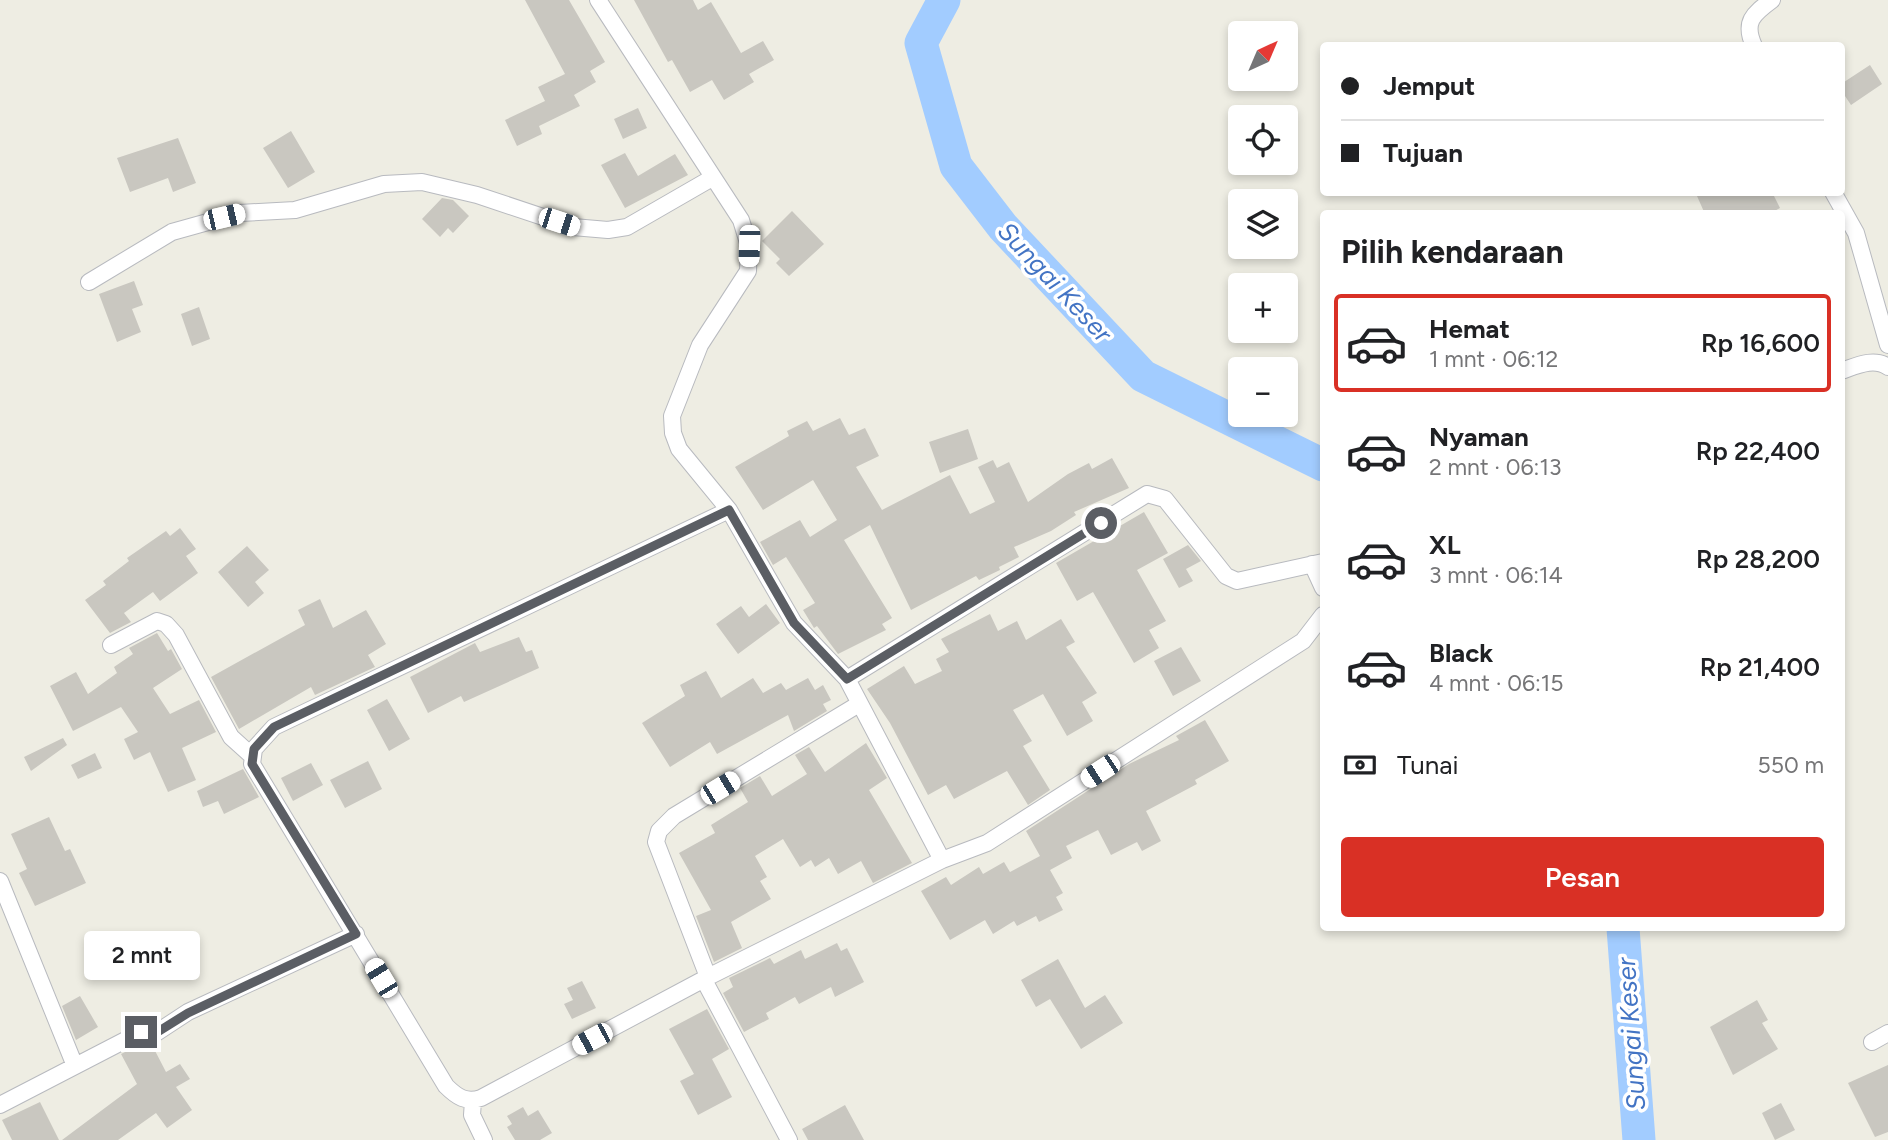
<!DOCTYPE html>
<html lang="id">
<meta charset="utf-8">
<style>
body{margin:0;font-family:Figtree,sans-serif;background:#f6f6f6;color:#202124;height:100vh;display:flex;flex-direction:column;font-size:26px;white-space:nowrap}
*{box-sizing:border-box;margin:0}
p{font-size:23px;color:#757577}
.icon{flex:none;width:38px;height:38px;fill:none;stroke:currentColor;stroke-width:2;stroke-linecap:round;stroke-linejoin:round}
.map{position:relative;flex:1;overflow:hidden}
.details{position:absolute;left:1320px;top:210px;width:525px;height:721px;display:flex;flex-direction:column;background:#fff;border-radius:7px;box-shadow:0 4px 10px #0003}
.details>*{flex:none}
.guide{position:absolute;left:1320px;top:42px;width:525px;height:154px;border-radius:7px;box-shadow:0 4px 10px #0003;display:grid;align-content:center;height:154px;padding:0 21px;background:#fff}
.needle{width:46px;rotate:44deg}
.fabs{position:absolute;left:1228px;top:21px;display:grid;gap:14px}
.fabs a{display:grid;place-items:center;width:70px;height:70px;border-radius:7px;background:#fff;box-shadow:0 4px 10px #0003;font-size:35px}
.end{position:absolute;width:32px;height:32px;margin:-16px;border:9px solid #5b5e64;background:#fff;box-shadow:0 0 0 4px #fff}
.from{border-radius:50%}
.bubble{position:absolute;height:49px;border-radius:7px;background:#fff;box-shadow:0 4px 10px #0003;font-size:23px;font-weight:600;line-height:49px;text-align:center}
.car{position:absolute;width:21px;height:42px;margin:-21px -10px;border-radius:9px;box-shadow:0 0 5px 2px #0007;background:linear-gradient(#fff 24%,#345 0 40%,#fff 0 76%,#345 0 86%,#fff 0)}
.guide b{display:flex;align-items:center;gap:24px;height:66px;font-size:26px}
.guide b+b{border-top:2px solid #e0e0e0}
.guide i{width:18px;height:18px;background:#202124}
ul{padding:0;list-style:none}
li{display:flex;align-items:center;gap:21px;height:98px;margin:0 14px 10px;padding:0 7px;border:4px solid transparent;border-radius:7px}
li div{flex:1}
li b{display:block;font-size:26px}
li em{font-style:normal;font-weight:600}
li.selected{border-color:#d93025}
li>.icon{width:63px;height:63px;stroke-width:1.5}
h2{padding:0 21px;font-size:32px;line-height:84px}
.pay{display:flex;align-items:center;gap:18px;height:77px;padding:0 21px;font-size:26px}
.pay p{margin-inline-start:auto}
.primary-button{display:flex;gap:14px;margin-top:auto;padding:14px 21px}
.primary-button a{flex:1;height:80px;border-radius:7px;background:#d93025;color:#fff;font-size:28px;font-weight:600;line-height:80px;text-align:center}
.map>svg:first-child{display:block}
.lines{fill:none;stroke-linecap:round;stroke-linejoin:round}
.river{stroke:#a2ccff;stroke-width:33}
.building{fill:#c9c7c0}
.minor-casing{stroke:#b8babf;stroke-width:18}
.minor{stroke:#fff;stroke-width:16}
.route{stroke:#5b5e64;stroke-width:9}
.labels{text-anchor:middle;stroke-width:7;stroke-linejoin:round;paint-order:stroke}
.water-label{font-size:26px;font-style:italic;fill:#4374c4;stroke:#fff}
</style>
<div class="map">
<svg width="1888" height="1140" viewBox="0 0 1888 1140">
<rect width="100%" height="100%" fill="#eeede3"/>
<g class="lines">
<path class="river" d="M944 0 921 43 956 166 1003 227 1143 376 1323 465
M1623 928 1639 1140"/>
</g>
<path class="building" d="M525 0H569L605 62 590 71 596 82 574 95 580 106 539 126 542 134 517 146 505 120 545 101 538 87 565 74Z
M634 0H693L698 10 711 2 741 53 763 41 774 60 749 74 754 82 724 100 712 80 690 92 672 60 668 62Z
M1870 65 1882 84 1851 105 1841 90V84Z
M638 108 647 128 623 139 614 119Z
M291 131 315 172 288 188 263 148Z
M178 138 196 183 173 192 168 178 130 192 117 158Z
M625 153 638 176 675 154 688 175 625 208 601 165Z
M1706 192H1772L1780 208 1769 214H1705L1697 196Z
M442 198 453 200 469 216 453 233 448 228 440 237 422 219Z
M792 211 824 244 789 276 776 263 780 259 762 241Z
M134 281 143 305 132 309 141 332 117 342 99 294Z
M199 307 210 339 192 346 181 314Z
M840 418 849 435 865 428 879 456 856 467 882 510 950 475 970 514 995 502 978 467 993 460 997 468 1009 462 1028 502 1068 474 1089 463 1092 469 1112 458 1129 488 1074 512 1076 515 1051 531 1014 547 1019 557 999 567 1000 570 979 580 976 576 911 610 870 525 844 540 892 618 882 624 886 630 838 654 817 626 814 628 803 610 815 603 786 557 773 565 760 542 800 520 810 537 837 520 813 480 763 510 735 467 789 436 787 431 807 421 813 431Z
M968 429 978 459 940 473 929 442Z
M1144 512 1168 553 1137 570 1166 621 1149 630 1159 648 1134 663 1093 592 1077 601 1056 563Z
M180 528 196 549 186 556 198 573 160 601 153 592 124 613 131 622 110 633 85 600 106 585 103 581 129 561 127 558 166 531 170 536Z
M1188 545 1201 561 1186 569 1193 581 1179 588 1163 559Z
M247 546 269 570 255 582 264 593 248 607 218 572Z
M320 599 333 628 366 610 386 644 368 655 375 667 315 695 311 687 239 729 211 677 305 625 298 610Z
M766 604 780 623 738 654 716 624 741 606 749 617Z
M990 614 998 631 1017 621 1026 640 1061 619 1075 642 1066 647 1097 693 1082 702 1093 721 1067 736 1043 694 1013 710 1032 741 1023 746 1050 790 1028 805 1007 771 954 799 946 785 928 795 890 723 867 689 904 666 915 684 942 671 936 659 949 652 941 639Z
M157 633 168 651 171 649 182 669 153 688 170 714 199 700 216 732 182 748 196 780 168 792 150 752 134 760 124 739 138 732 121 707 73 731 50 686 76 672 88 694 117 673 114 667 133 654 129 648Z
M519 637 526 652 532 650 539 668 464 702 461 696 428 713 410 677 475 643 480 652Z
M1181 647 1201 681 1173 696 1154 661Z
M706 671 721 698 753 678 763 693 781 683 786 690 808 678 815 690 823 685 831 700 823 704 827 711 794 731 788 715 717 754 710 742 670 767 642 723 685 696 680 685Z
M387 699 410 739 389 751 367 710Z
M1205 720 1229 761 1195 780 1197 784 1146 811 1161 841 1142 851 1137 842 1111 855 1098 830 1066 846 1072 858 1050 870 1063 893 1056 897 1063 910 1039 922 1036 916 1017 926 1014 921 993 934 985 920 950 940 921 891 946 877 951 885 979 867 983 874 1004 862 1010 872 1040 856 1026 831 1129 764 1179 740 1176 736Z
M63 738 67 745 31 771 24 757Z
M866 743 887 778 869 790 912 863 873 883 861 861 838 874 829 858 815 867 811 860 800 867 783 839 755 856 767 877 760 881 771 899 731 922 742 948 714 962 696 916 711 910 679 853 715 833 711 825 748 802 740 788 760 776 772 796 807 774 795 755 809 747 825 772Z
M95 753 102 768 78 779 71 765Z
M368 761 382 789 345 808 330 780Z
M311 763 323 785 293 801 281 778Z
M243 769 259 797 224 814 218 801 203 807 197 791Z
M49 817 65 851 70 849 86 883 35 906 19 873 27 869 11 834Z
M837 943 841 951 847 948 864 982 835 997 831 987 799 1004 795 997 766 1013 769 1019 744 1032 723 993 733 987 729 978 770 958 774 964 801 950 805 959Z
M1058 959 1085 1008 1105 995 1123 1023 1081 1049 1050 999 1036 1007 1021 980Z
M582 981 596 1008 572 1019 564 1004 573 1000 567 988Z
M80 996 98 1027 76 1040 62 1006Z
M1757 1000 1768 1020 1762 1023 1778 1049 1733 1075 1710 1027Z
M707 1009 729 1049 712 1059 732 1097 698 1115 680 1081 694 1074 669 1029Z
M143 1043H151L166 1072 180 1064 190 1079 176 1087 192 1110 167 1128 156 1113 118 1140H62L137 1084 121 1054Z
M1888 1065V1132L1875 1137 1848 1083Z
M40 1102 59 1140H12L2 1120Z
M1781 1103 1795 1130 1775 1140 1762 1113Z
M845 1105 864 1140H808L802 1129Z
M523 1107 528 1116 538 1110 552 1133 540 1140H515L507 1127 512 1124 507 1116Z"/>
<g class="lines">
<g class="minor-casing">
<path id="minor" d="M598 0 741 220 749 246 748 271 700 345 672 416 673 433 679 449 729 510 794 623 847 679 1147 494 1165 499 1226 576 1237 581 1323 562
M1754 46C1743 22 1753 14 1772 0
M1833 192 1856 233 1888 345
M89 282 172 232 240 213 295 210 384 184 422 182 477 195 573 227 608 230 627 227 712 178
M1841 371C1856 366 1874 357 1888 367
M729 510 274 727 254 749 252 764 446 1086C457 1097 466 1103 481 1098L708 977 942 860 987 843 1303 641 1323 615
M1312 564 1323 588
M111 645 157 621 166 624 176 635 231 737 251 755
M847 679 942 860
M0 881 75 1066
M708 977 656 842 659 831 674 816 859 704
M704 980 789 1140
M1872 1042 1888 1033
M473 1101 472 1115 484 1140
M0 1105 141 1032 156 1033 188 1012 356 934"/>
</g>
<use href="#minor" class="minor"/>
</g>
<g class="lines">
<path class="route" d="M141 1032 156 1033 188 1013 356 934 252 764 254 749 274 727 729 510 794 623 847 679 1101 523"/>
</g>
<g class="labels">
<g class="water-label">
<text transform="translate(1055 282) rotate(47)" y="9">Sungai Keser</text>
<text transform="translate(1631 1034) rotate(-94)" y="9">Sungai Keser</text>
</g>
</g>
</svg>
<div class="fabs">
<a><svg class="needle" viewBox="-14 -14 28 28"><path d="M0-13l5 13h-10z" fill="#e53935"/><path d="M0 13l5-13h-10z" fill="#757577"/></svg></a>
<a><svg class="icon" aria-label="locate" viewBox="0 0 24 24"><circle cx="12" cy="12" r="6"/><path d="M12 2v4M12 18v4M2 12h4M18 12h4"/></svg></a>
<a><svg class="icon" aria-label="layers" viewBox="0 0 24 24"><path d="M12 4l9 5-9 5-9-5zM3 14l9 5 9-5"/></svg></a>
<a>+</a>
<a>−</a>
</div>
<i class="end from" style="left:1101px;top:523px"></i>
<i class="end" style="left:141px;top:1032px"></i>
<div class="bubble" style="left:84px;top:931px;width:116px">2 mnt</div>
<i class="car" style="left:224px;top:217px;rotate:77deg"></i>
<i class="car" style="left:559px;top:222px;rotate:108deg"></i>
<i class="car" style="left:749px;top:246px;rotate:182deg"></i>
<i class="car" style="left:1100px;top:771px;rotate:237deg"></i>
<i class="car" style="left:720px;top:788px;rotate:59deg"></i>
<i class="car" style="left:381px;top:978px;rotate:329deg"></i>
<i class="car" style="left:592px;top:1039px;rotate:242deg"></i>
<div class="guide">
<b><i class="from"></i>Jemput</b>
<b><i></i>Tujuan</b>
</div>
<section class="details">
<h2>Pilih kendaraan</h2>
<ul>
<li class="selected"><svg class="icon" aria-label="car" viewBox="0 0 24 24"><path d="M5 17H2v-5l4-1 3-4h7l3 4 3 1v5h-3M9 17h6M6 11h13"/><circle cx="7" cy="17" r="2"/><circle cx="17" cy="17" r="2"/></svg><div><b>Hemat</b><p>1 mnt · 06:12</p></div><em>Rp 16,600</em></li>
<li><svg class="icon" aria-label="car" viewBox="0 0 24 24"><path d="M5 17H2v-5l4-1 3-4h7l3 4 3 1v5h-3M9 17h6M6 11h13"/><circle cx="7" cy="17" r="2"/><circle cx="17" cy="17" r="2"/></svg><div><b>Nyaman</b><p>2 mnt · 06:13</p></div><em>Rp 22,400</em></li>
<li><svg class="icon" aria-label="car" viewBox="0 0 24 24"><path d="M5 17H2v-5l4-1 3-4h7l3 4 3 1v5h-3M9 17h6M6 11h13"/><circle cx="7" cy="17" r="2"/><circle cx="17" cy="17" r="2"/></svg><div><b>XL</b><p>3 mnt · 06:14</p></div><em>Rp 28,200</em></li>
<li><svg class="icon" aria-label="car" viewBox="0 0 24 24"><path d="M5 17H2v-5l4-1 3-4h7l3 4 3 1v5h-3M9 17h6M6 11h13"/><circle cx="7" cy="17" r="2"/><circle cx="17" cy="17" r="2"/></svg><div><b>Black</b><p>4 mnt · 06:15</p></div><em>Rp 21,400</em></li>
</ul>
<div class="pay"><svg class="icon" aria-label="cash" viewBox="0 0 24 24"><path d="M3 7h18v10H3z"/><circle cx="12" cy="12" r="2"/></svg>Tunai<p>550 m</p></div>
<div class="primary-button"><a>Pesan</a></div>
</section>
</div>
